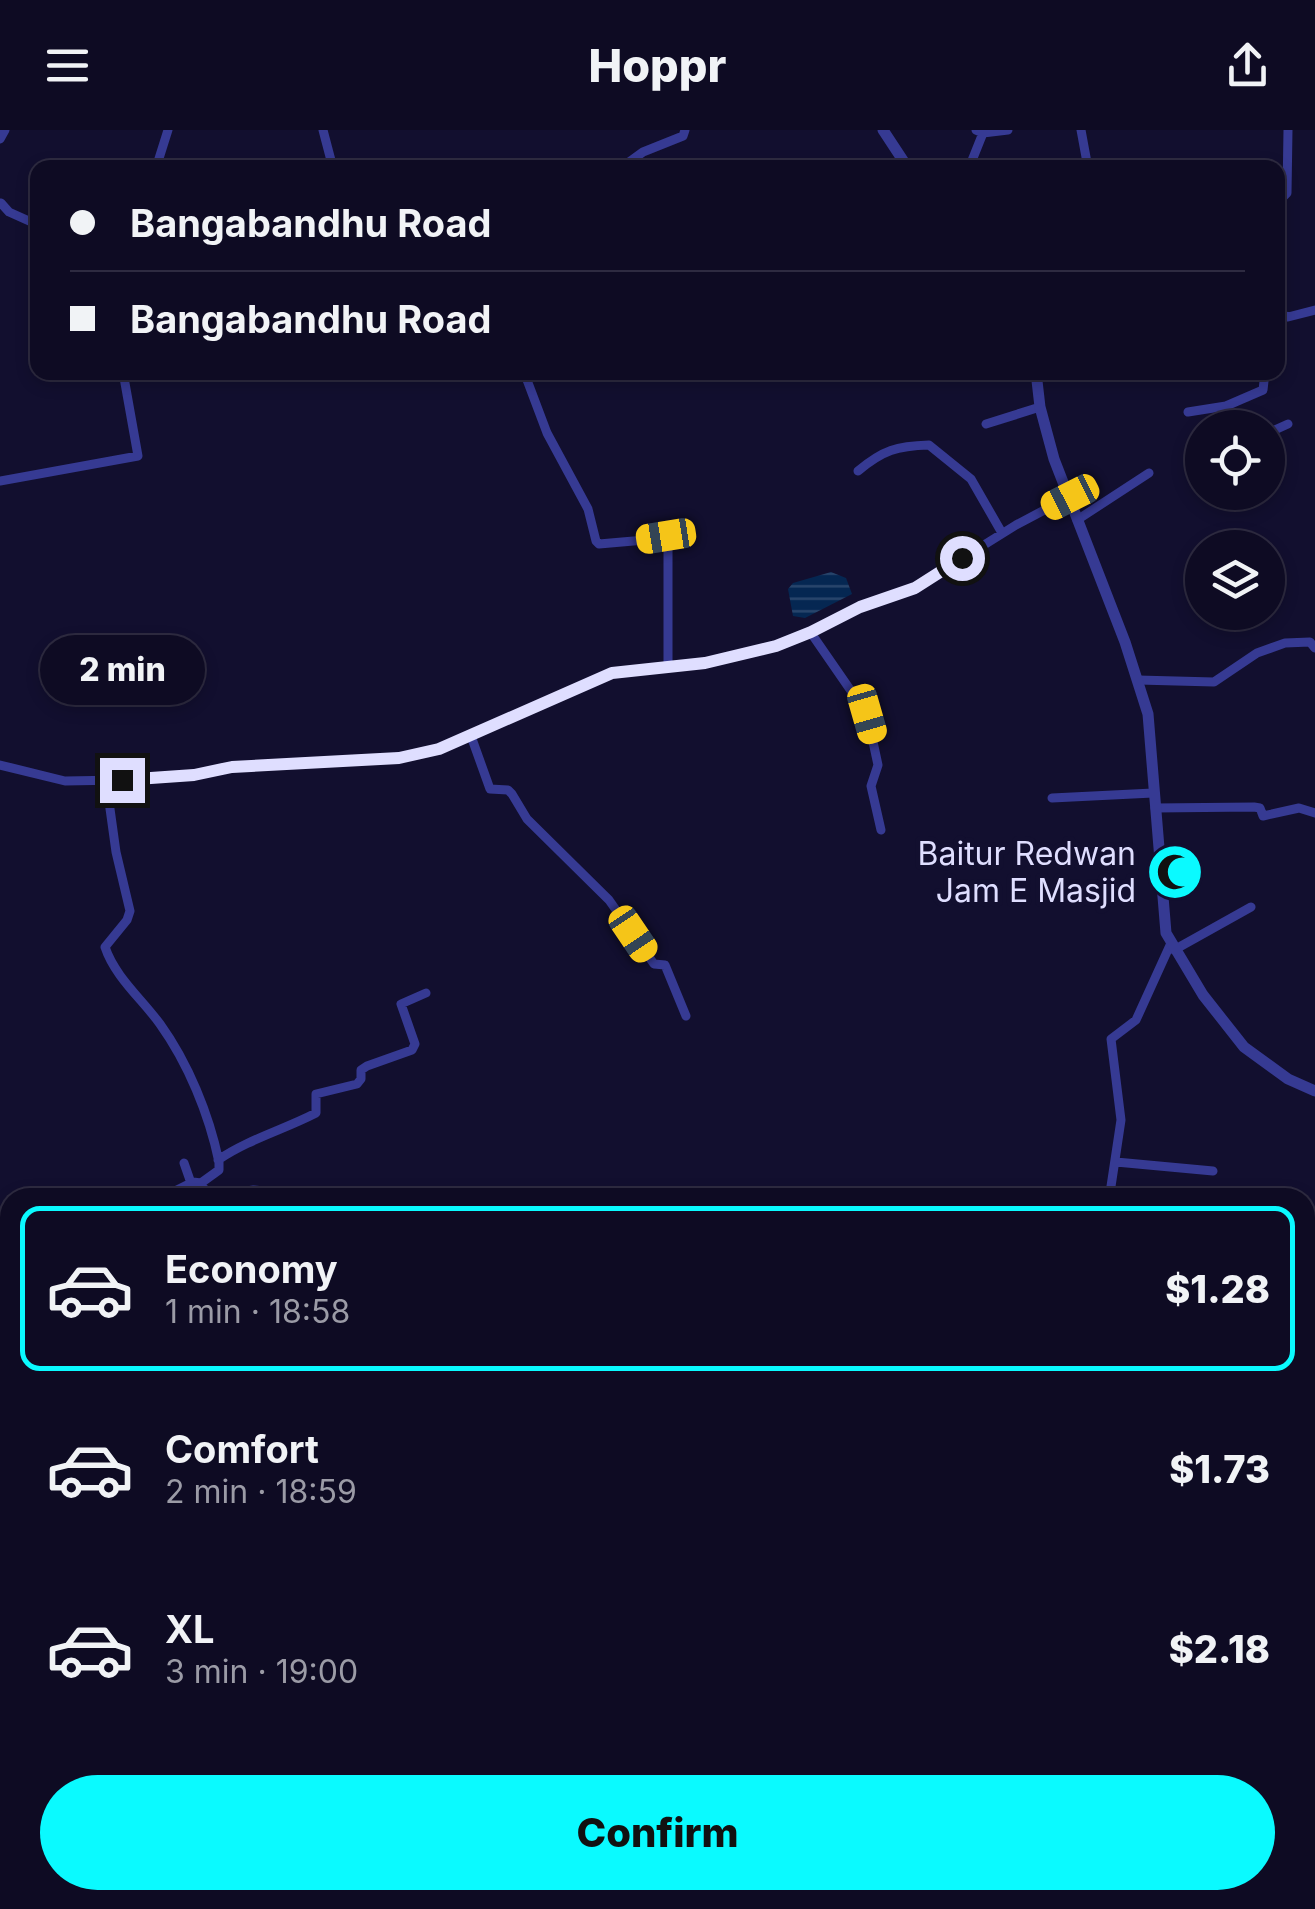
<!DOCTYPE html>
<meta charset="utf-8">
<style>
body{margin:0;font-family:Inter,sans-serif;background:#17142b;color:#f1f3f6;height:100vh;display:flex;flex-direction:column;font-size:38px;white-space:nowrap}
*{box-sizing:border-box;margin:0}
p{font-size:32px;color:#9b9ba6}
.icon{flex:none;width:55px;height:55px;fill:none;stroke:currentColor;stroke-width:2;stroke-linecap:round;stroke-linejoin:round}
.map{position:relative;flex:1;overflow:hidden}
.details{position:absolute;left:0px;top:1058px;width:1315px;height:722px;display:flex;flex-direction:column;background:#0e0b23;border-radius:30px 30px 0 0;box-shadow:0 5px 15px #0003,0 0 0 2px #2e2b41}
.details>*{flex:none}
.guide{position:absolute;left:30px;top:30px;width:1255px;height:220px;border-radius:20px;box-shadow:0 5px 15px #0003,0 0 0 2px #2e2b41;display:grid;align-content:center;height:220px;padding:0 40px;background:#0e0b23}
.buttons{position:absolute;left:1185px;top:280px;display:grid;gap:20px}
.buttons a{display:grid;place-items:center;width:100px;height:100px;border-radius:50%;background:#0e0b23;box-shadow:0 5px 15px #0003,0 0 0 2px #2e2b41;font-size:50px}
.end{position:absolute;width:45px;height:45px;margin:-22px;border:12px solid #dfdeff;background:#111;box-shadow:0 0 0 5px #111}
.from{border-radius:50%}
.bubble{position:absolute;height:70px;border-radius:35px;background:#0e0b23;box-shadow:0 5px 15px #0003,0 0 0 2px #2e2b41;font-size:32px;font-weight:800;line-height:70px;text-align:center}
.car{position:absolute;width:30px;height:60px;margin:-30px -15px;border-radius:12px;box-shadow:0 0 8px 2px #0007;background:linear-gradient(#f5c518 24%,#345 0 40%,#f5c518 0 76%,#345 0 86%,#f5c518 0)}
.guide b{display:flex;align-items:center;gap:35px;height:95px;font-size:38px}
.guide b+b{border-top:2px solid #2e2b41}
.guide i{width:25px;height:25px;background:#f1f3f6}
ul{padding:18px 0 0;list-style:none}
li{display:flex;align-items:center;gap:30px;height:165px;margin:0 20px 15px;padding:0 20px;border:5px solid transparent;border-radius:20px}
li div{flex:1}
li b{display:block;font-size:38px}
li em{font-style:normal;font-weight:800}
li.current{border-color:#0afaff}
li>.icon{width:90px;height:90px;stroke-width:1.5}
.button{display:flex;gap:20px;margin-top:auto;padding:20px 40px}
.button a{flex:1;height:115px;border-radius:60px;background:#0afaff;color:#111;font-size:40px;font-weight:800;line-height:115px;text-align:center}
header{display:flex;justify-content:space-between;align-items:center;height:130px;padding:0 40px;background:#0e0b23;font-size:45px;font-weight:800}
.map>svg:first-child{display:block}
.water{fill:url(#water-rules)}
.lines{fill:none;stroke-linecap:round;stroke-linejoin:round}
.minor{stroke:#363a93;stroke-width:9}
.tertiary{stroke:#363a93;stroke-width:11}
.route{stroke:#dfdeff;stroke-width:12}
.labels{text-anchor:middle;stroke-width:10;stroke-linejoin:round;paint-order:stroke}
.poi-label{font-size:32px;fill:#dfdeff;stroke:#120f2f;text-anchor:end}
</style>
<header><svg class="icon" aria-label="menu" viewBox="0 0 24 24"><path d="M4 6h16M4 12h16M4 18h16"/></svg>Hoppr<svg class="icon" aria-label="share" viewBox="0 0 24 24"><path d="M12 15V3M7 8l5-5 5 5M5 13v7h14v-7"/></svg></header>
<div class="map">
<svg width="1315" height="1779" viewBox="0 0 1315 1779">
<defs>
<pattern id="water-rules" width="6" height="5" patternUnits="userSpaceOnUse" patternTransform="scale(2.5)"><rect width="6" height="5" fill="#052752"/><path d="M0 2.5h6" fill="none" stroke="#29466c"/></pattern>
</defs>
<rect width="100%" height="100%" fill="#120f2f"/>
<path class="water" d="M831 442 846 448 852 464 805 488 793 486 788 459 793 453Z
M1305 1355 1315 1356V1408L1305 1409Z"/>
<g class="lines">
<path class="minor" d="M323 0 333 38
M976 0 983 3 1008 0
M1081 0 1088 38
M0 9 5 0
M156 38 168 0
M621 38 643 22 683 6 685 0
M969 38 983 3
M1278 72 1287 63 1288 0
M1 73 9 82 38 95
M1278 183 1288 187 1315 180
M524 242 547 303 588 379 596 411 599 414 668 408V536
M1226 276 1228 298
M1188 282 1226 276 1263 260 1265 242
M986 294 1040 277
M1268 303 1288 294
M858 341C883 320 897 316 929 315L971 349 1002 403
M0 351 138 326 123 242
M1077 390 1149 343
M811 503 867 584 878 635 871 656 881 700
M1138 550 1214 552 1257 523 1285 513 1310 512 1315 518
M471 606 490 659 508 660 512 664 527 689 609 770 654 834 665 835 686 886
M0 635 65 651 122 650 194 645 232 637 399 628 439 619 611 543 705 533 776 516 811 503 860 477 915 458 1016 395 1069 367
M106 650 116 722 130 781 127 790 105 817C115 847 142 869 160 894 188 933 209 984 219 1032V1040L201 1053 203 1058 217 1068
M1052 668 1153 663
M1155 678 1254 677 1260 678 1263 686 1299 678 1315 683
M1174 820 1251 777
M218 1030C249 1009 283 1000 316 983V964L357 954 361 949V940L367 936 412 920 415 914 401 874 426 863
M1116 1032 1213 1041
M184 1033 191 1053
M161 1068 193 1052 201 1053
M227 1068C242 1063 258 1053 269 1068
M1104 1068 1110 1063 1121 990 1111 909 1136 890 1171 813
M0 1147 10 1142
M1305 1680 1315 1704
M730 1770 740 1779"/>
<path class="tertiary" d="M883 0 908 38
M1036 242 1040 277 1054 329 1125 512 1148 584 1166 803 1203 865 1244 917 1288 949 1315 961"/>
</g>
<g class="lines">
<path class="route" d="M122 650 194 645 232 637 399 628 439 619 612 543 705 533 776 516 811 502 860 477 915 458 962 428"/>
</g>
<defs>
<g id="mosque-disc" transform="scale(2.875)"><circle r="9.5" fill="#0afaff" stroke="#120f2f"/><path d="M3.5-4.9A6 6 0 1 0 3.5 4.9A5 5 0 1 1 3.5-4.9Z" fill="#111"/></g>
</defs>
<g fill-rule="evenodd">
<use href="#mosque-disc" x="1175" y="742"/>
</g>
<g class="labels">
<g class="poi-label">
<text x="1136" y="735">Baitur Redwan<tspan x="1136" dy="37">Jam E Masjid</tspan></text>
</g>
</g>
</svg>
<div class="buttons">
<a><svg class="icon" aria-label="locate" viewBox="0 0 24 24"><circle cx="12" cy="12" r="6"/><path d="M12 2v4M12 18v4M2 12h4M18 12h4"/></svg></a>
<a><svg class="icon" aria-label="layers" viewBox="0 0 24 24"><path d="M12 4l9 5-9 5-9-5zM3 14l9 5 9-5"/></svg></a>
</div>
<i class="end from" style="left:962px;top:428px"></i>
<i class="end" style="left:122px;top:650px"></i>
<div class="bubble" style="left:40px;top:505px;width:165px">2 min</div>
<i class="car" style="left:1070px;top:367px;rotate:243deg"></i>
<i class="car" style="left:666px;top:406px;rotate:261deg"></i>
<i class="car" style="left:867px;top:584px;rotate:164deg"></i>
<i class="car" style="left:633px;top:804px;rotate:146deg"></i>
<div class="guide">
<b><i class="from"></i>Bangabandhu Road</b>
<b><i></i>Bangabandhu Road</b>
</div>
<section class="details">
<ul>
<li class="current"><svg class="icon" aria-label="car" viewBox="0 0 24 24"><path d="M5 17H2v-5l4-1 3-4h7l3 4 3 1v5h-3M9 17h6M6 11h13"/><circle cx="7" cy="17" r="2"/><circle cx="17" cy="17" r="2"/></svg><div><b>Economy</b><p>1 min · 18:58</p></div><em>$1.28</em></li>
<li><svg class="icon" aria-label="car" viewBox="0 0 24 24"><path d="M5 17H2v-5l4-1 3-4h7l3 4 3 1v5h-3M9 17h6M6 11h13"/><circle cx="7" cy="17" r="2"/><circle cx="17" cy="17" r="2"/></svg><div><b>Comfort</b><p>2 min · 18:59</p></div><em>$1.73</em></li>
<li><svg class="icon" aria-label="car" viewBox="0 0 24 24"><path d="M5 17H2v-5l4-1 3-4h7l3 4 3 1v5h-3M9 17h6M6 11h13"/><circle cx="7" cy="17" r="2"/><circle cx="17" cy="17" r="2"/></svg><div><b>XL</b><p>3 min · 19:00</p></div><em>$2.18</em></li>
</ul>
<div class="button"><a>Confirm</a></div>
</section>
</div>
